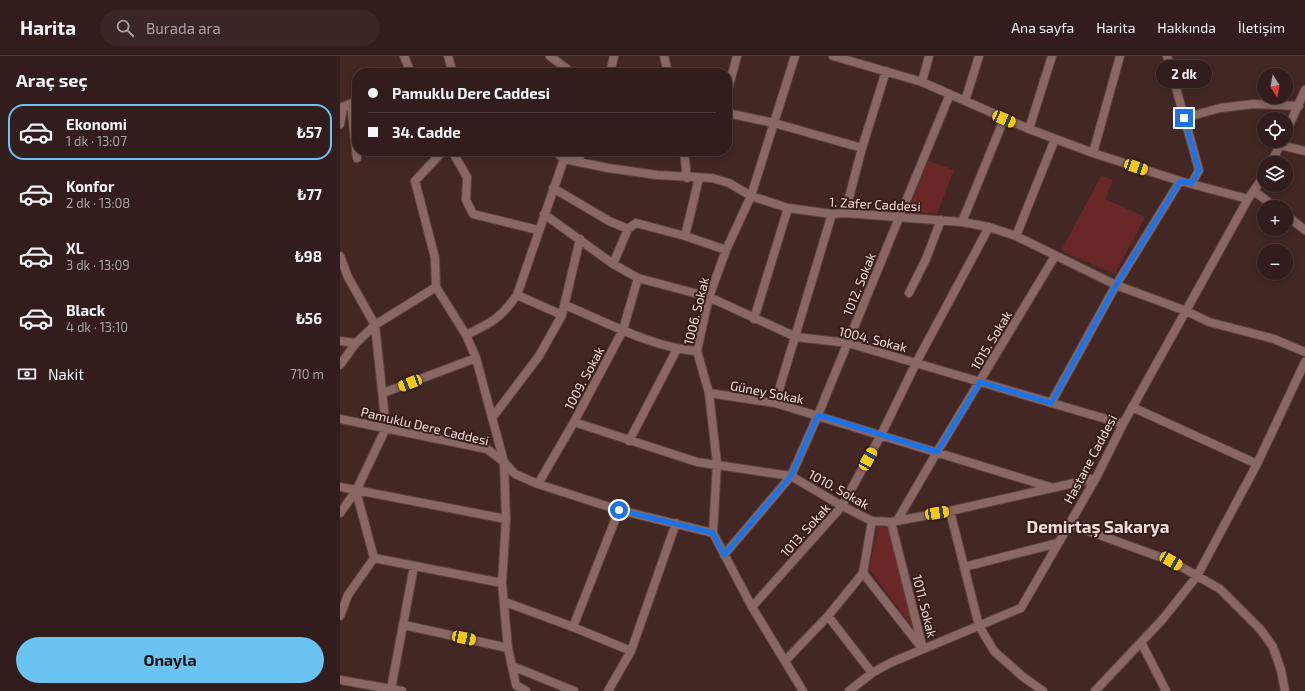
<!DOCTYPE html>
<html lang="tr">
<meta charset="utf-8">
<style>
body{margin:0;font-family:"Exo 2",sans-serif;background:#3a2625;color:#f1f3f6;height:100vh;display:flex;flex-direction:column;font-size:15px;white-space:nowrap}
*{box-sizing:border-box;margin:0}
p{font-size:13px;color:#a8a2a3}
.icon{flex:none;width:22px;height:22px;fill:none;stroke:currentColor;stroke-width:2;stroke-linecap:round;stroke-linejoin:round}
.map{position:relative;flex:1;overflow:hidden}
.panel{display:flex;flex-direction:column;background:#321d1c;width:340px}
.panel>*{flex:none}
.banner{position:absolute;left:12px;top:12px;width:380px;height:88px;border-radius:16px;box-shadow:0 2px 6px #0003,0 0 0 1px #4d3b3b;display:grid;align-content:center;height:88px;padding:0 16px;background:#321d1c}
.needle{width:26px;rotate:169deg}
.tools{position:absolute;left:917px;top:12px;display:grid;gap:8px}
.tools a{display:grid;place-items:center;width:36px;height:36px;border-radius:50%;background:#321d1c;box-shadow:0 2px 6px #0003,0 0 0 1px #4d3b3b;font-size:20px}
.end{position:absolute;width:18px;height:18px;margin:-9px;border:5px solid #1a73e8;background:#fff;box-shadow:0 0 0 2px #fff}
.from{border-radius:50%}
.bubble{position:absolute;height:28px;border-radius:14px;background:#321d1c;box-shadow:0 2px 6px #0003,0 0 0 1px #4d3b3b;font-size:13px;font-weight:700;line-height:28px;text-align:center}
.car{position:absolute;width:12px;height:24px;margin:-12px -6px;border-radius:5px;box-shadow:0 0 3px 1px #0007;background:linear-gradient(#f5c518 24%,#345 0 40%,#f5c518 0 76%,#345 0 86%,#f5c518 0)}
.banner b{display:flex;align-items:center;gap:14px;height:38px;font-size:15px}
.banner b+b{border-top:1px solid #4d3b3b}
.banner i{width:10px;height:10px;background:#f1f3f6}
ul{padding:0;list-style:none}
li{display:flex;align-items:center;gap:12px;height:56px;margin:0 8px 6px;padding:0 8px;border:2px solid transparent;border-radius:16px}
li div{flex:1}
li b{display:block;font-size:15px}
li em{font-style:normal;font-weight:700}
li.selected{border-color:#6bc3f2}
li>.icon{width:36px;height:36px;stroke-width:1.5}
h2{padding:0 16px;font-size:18px;line-height:48px}
.pay{display:flex;align-items:center;gap:10px;height:44px;padding:0 16px;font-size:15px}
.pay p{margin-inline-start:auto}
.cta{display:flex;gap:8px;margin-top:auto;padding:8px 16px}
.cta a{flex:1;height:46px;border-radius:24px;background:#6bc3f2;color:#111;font-size:16px;font-weight:700;line-height:46px;text-align:center}
header{display:flex;align-items:center;gap:24px;box-sizing:border-box;height:56px;padding:0 20px;background:#321d1c;border-bottom:1px solid #4d3b3b}
header strong{font-size:19px}
nav{display:flex;gap:22px;margin-inline-start:auto;font-size:14px}
.search{width:280px;height:36px;background:#3a2625;display:flex;align-items:center;gap:10px;box-sizing:border-box;padding:0 14px;border-radius:22px;color:#a8a2a3;font-size:15px}
main{display:flex;flex:1;min-height:0}
.map>svg:first-child{display:block}
.green{fill:#692827}
.lines{fill:none;stroke-linecap:round;stroke-linejoin:round}
.street-casing{stroke:#5f4442;stroke-width:10}
.street{stroke:#886764;stroke-width:8}
.route{stroke:#1a73e8;stroke-width:5}
.labels{text-anchor:middle;stroke-width:4;stroke-linejoin:round;paint-order:stroke}
.street-label{font-size:13px;fill:#f0dddb;stroke:#381d1b}
.district-label{font-size:17px;font-weight:bold;fill:#f0dddb;stroke:#381d1b}
</style>
<header>
<strong>Harita</strong>
<div class="search"><svg class="icon" aria-label="search" viewBox="0 0 24 24"><circle cx="10" cy="10" r="6"/><path d="M15 15l6 6"/></svg>Burada ara</div>
<nav><a>Ana sayfa</a><a>Harita</a><a>Hakkında</a><a>İletişim</a></nav>
</header>
<main>
<section class="panel">
<h2>Araç seç</h2>
<ul>
<li class="selected"><svg class="icon" aria-label="car" viewBox="0 0 24 24"><path d="M5 17H2v-5l4-1 3-4h7l3 4 3 1v5h-3M9 17h6M6 11h13"/><circle cx="7" cy="17" r="2"/><circle cx="17" cy="17" r="2"/></svg><div><b>Ekonomi</b><p>1 dk · 13:07</p></div><em>₺57</em></li>
<li><svg class="icon" aria-label="car" viewBox="0 0 24 24"><path d="M5 17H2v-5l4-1 3-4h7l3 4 3 1v5h-3M9 17h6M6 11h13"/><circle cx="7" cy="17" r="2"/><circle cx="17" cy="17" r="2"/></svg><div><b>Konfor</b><p>2 dk · 13:08</p></div><em>₺77</em></li>
<li><svg class="icon" aria-label="car" viewBox="0 0 24 24"><path d="M5 17H2v-5l4-1 3-4h7l3 4 3 1v5h-3M9 17h6M6 11h13"/><circle cx="7" cy="17" r="2"/><circle cx="17" cy="17" r="2"/></svg><div><b>XL</b><p>3 dk · 13:09</p></div><em>₺98</em></li>
<li><svg class="icon" aria-label="car" viewBox="0 0 24 24"><path d="M5 17H2v-5l4-1 3-4h7l3 4 3 1v5h-3M9 17h6M6 11h13"/><circle cx="7" cy="17" r="2"/><circle cx="17" cy="17" r="2"/></svg><div><b>Black</b><p>4 dk · 13:10</p></div><em>₺56</em></li>
</ul>
<div class="pay"><svg class="icon" aria-label="cash" viewBox="0 0 24 24"><path d="M3 7h18v10H3z"/><circle cx="12" cy="12" r="2"/></svg>Nakit<p>710 m</p></div>
<div class="cta"><a>Onayla</a></div>
</section>
<div class="map">
<svg width="965" height="635" viewBox="0 0 965 635">
<rect width="100%" height="100%" fill="#432725"/>
<path class="green" d="M588 105 614 114 597 158 567 155Z
M761 120 773 124 765 143 805 161 775 218 721 195Z
M538 469 550 473 573 572 529 513Z"/>
<g class="lines">
<g class="street-casing">
<path id="street" d="M64 0 71 17
M108 0 113 17
M210 0 232 17
M324 0 328 17
M493 0 582 26 689 73 753 97 840 125 908 143
M827 0 859 114 852 127
M270 17 274 0
M582 26 589 0
M387 37 397 0
M625 45 639 0
M11 48 17 102
M0 52 17 45
M387 57 434 67 522 92
M844 62 880 52 914 48 959 50
M0 68 3 52
M689 73 712 0
M946 76 965 34
M940 89 965 95
M103 95 75 125 95 202 96 231 126 279 136 302 164 406 166 463 162 527 168 592 176 629 186 635
M112 95 127 121 126 144 133 158 198 174
M215 95 224 103 268 112 317 119 372 122 389 127 411 140 448 152 492 158 505 157 622 166 649 171 676 180 776 229 846 255 869 266 934 283 965 296
M344 95 347 122
M753 97 780 0
M238 106 242 95
M931 107 942 85
M213 132 269 165 288 173 296 167 345 180 386 194
M914 135 935 151
M505 157 522 92 546 15
M204 158 273 208 298 222 369 241 456 281 508 287 783 368
M946 159 965 174
M622 166 664 63
M345 180 359 122
M676 180 715 83
M0 200 8 221 35 269 46 372 16 435 0 457
M273 208 288 173
M569 237 586 203 601 164
M177 239 222 259
M225 249C266 266 313 292 357 295
M414 263 448 152
M126 279C151 267 161 262 177 239L224 103
M0 285 16 287
M0 309 16 287 35 269 96 231
M43 337 136 302
M369 337 435 347 710 431
M435 347 492 158
M711 347 776 229 840 125
M792 351 917 408
M152 362 199 300 222 259 240 183
M0 363 147 393 164 406 175 418 198 428 279 454 373 477 412 551 463 635
M234 366 357 406 451 420 502 450 532 465 551 466 610 455 756 422
M289 385 337 293
M198 428 234 366 283 274 298 222
M0 431 166 463
M610 455 639 570 654 595 682 620 703 635
M558 463 597 396 715 200
M551 466 583 593
M729 468 831 505 880 533 921 574 933 591 941 614 945 635
M373 477 377 408 369 337 357 295 369 241 386 194 411 140 455 0
M384 499 451 420 478 359 610 38
M34 502 162 527
M624 511 718 487
M523 517 581 591
M165 546 233 571 291 595
M412 551 502 450 541 379 576 307 649 171
M0 560 8 539 34 502 16 435
M488 560 532 617
M64 569 168 592
M233 571 279 454
M801 586 826 635
M445 605 488 560 523 517 532 465
M172 610 234 635
M0 624 62 635
M51 633 74 510
M268 635 291 595 336 467
M509 635 532 617 550 607 681 552 756 422 783 368 908 143 924 120
M755 635 822 564 857 520 917 408 965 306"/>
</g>
<use href="#street" class="street"/>
</g>
<g class="lines">
<path class="route" d="M279 454 373 477 384 499 451 420 478 359 597 396 640 326 711 347 776 229 840 125 852 127 859 114 844 62"/>
</g>
<g class="labels">
<g class="street-label">
<text transform="translate(535 148) rotate(3)" y="5">1. Zafer Caddesi</text>
<text transform="translate(519 228) rotate(-68)" y="5">1012. Sokak</text>
<text transform="translate(356 255) rotate(-76)" y="5">1006. Sokak</text>
<text transform="translate(533 283) rotate(14)" y="5">1004. Sokak</text>
<text transform="translate(651 284) rotate(-59)" y="5">1015. Sokak</text>
<text transform="translate(244 322) rotate(-62)" y="5">1009. Sokak</text>
<text transform="translate(427 336) rotate(11)" y="5">Güney Sokak</text>
<text transform="translate(85 370) rotate(13)" y="5">Pamuklu Dere Caddesi</text>
<text transform="translate(750 403) rotate(-62)" y="5">Hastane Caddesi</text>
<text transform="translate(499 433) rotate(29)" y="5">1010. Sokak</text>
<text transform="translate(465 474) rotate(-48)" y="5">1013. Sokak</text>
<text transform="translate(585 550) rotate(76)" y="5">1011. Sokak</text>
</g>
<g class="district-label">
<text x="758" y="477">Demirtaş Sakarya</text>
</g>
</g>
</svg>
<div class="tools">
<a><svg class="needle" viewBox="-14 -14 28 28"><path d="M0-13l5 13h-10z" fill="#e53935"/><path d="M0 13l5-13h-10z" fill="#a8a2a3"/></svg></a>
<a><svg class="icon" aria-label="locate" viewBox="0 0 24 24"><circle cx="12" cy="12" r="6"/><path d="M12 2v4M12 18v4M2 12h4M18 12h4"/></svg></a>
<a><svg class="icon" aria-label="layers" viewBox="0 0 24 24"><path d="M12 4l9 5-9 5-9-5zM3 14l9 5 9-5"/></svg></a>
<a>+</a>
<a>−</a>
</div>
<i class="end from" style="left:279px;top:454px"></i>
<i class="end" style="left:844px;top:62px"></i>
<div class="bubble" style="left:816px;top:4px;width:56px">2 dk</div>
<i class="car" style="left:664px;top:63px;rotate:113deg"></i>
<i class="car" style="left:796px;top:111px;rotate:108deg"></i>
<i class="car" style="left:70px;top:327px;rotate:249deg"></i>
<i class="car" style="left:528px;top:403px;rotate:29deg"></i>
<i class="car" style="left:597px;top:457px;rotate:81deg"></i>
<i class="car" style="left:831px;top:505px;rotate:120deg"></i>
<i class="car" style="left:124px;top:582px;rotate:102deg"></i>
<div class="banner">
<b><i class="from"></i>Pamuklu Dere Caddesi</b>
<b><i></i>34. Cadde</b>
</div>
</div>
</main>
